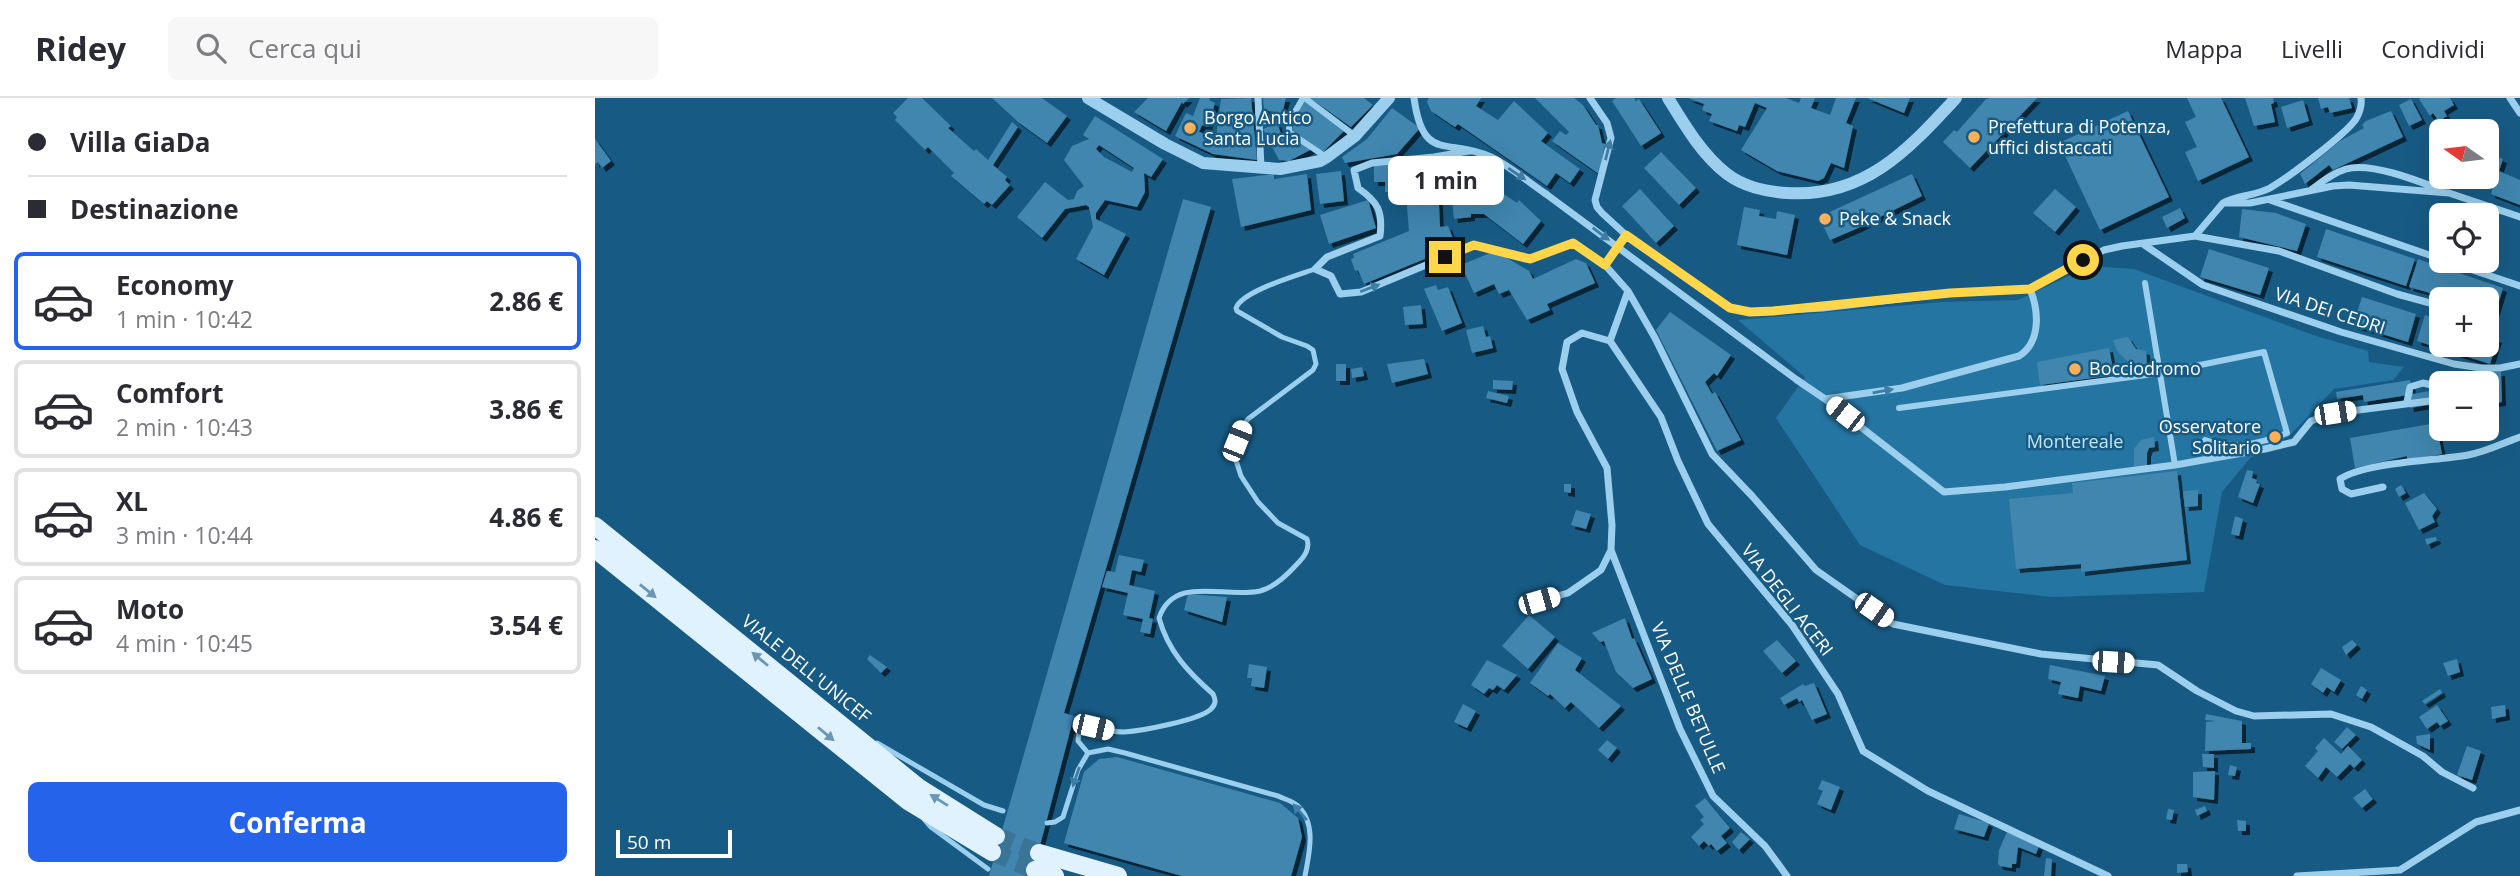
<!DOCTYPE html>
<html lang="it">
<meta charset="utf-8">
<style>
body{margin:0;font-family:"Open Sans",sans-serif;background:#f7f7f7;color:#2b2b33;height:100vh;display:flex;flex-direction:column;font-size:26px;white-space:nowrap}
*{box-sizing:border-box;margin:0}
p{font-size:23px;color:#7c7c81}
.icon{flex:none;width:38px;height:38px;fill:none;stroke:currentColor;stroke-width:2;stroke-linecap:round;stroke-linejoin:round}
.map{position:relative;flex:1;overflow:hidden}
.side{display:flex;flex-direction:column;background:#fff;width:595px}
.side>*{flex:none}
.guide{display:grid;align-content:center;height:154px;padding:0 28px;background:#fff}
.needle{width:46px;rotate:284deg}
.controls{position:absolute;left:1834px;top:21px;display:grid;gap:14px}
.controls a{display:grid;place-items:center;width:70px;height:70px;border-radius:10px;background:#fff;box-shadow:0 7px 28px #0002;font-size:35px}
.scale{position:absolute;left:21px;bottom:18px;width:116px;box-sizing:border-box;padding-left:7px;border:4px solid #fff;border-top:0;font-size:19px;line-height:24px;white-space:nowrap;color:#fff;-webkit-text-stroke:5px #175b85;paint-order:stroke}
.end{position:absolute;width:32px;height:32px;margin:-16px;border:9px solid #ffd54a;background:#111;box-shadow:0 0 0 4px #111}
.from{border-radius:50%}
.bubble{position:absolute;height:49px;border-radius:10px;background:#fff;box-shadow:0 7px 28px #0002;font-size:23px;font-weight:700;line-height:49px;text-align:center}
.car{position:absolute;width:21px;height:42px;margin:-21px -10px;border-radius:9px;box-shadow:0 0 5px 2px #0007;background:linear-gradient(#fff 24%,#345 0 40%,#fff 0 76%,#345 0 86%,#fff 0)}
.guide b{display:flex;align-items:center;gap:24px;height:66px;font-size:26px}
.guide b+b{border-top:2px solid #e1e1e2}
.guide i{width:18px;height:18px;background:#2b2b33}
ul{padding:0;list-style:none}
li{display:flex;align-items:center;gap:21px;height:98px;margin:0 14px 10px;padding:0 14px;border:4px solid #e1e1e2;border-radius:10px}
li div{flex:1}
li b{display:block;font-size:26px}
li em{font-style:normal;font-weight:700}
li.active{border-color:#2563eb}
li>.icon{width:63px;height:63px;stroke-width:1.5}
.action{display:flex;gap:14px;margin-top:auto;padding:14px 28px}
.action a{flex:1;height:80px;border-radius:10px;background:#2563eb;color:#fff;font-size:28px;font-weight:700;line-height:80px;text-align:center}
header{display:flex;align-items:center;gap:42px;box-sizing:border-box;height:98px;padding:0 35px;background:#fff;border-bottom:2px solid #e1e1e2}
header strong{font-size:33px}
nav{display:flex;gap:38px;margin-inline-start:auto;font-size:24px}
.search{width:490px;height:63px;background:#f7f7f7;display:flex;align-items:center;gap:18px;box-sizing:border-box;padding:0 24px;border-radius:10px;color:#7c7c81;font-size:26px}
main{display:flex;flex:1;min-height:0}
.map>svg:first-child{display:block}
.green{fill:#2575a2}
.building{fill:#3f86af;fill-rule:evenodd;filter:url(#shadow)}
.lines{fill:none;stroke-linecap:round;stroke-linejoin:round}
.primary-tunnel{stroke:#3a7497;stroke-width:18;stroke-dasharray:18 9;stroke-linecap:butt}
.service{stroke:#9bcfed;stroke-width:5}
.pedestrian{stroke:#9bcfed;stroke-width:6}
.minor{stroke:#9bcfed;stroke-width:7}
.tertiary{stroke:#9bcfed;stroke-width:12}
.primary{stroke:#e1f2ff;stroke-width:18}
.minor-bridge{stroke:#9bcfed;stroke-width:7}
.oneway{fill:#3f7ea4}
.oneway2{fill:#6897b6}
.route{stroke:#ffd54a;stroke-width:9}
.poi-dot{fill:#ffb057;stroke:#175b85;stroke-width:2.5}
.labels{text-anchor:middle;stroke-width:5;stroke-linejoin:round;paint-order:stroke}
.poi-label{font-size:18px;fill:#fff;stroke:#175b85;text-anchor:start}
.street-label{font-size:18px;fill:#fff;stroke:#175b85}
.park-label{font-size:18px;fill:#c1e5fa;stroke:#175b85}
</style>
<header>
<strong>Ridey</strong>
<div class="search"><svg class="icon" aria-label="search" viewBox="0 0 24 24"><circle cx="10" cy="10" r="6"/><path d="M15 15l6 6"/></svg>Cerca qui</div>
<nav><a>Mappa</a><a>Livelli</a><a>Condividi</a></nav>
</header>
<main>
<section class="side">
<div class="guide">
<b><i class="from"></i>Villa GiaDa</b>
<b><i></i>Destinazione</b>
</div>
<ul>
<li class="active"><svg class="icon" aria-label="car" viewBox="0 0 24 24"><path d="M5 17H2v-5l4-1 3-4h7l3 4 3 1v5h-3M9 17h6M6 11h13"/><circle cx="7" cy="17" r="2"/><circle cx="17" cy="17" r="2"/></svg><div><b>Economy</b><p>1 min · 10:42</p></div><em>2.86 €</em></li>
<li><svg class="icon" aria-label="car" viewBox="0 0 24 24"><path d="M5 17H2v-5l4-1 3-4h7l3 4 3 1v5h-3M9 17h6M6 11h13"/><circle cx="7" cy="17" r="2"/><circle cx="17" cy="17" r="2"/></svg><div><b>Comfort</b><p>2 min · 10:43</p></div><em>3.86 €</em></li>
<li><svg class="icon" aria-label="car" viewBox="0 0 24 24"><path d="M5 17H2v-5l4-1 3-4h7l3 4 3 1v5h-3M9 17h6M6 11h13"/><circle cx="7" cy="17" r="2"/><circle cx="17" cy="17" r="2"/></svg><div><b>XL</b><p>3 min · 10:44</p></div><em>4.86 €</em></li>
<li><svg class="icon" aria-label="car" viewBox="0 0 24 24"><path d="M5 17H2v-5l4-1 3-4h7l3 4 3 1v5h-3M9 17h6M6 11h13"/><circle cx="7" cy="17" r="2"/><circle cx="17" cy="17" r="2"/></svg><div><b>Moto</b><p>4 min · 10:45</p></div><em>3.54 €</em></li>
</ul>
<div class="action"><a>Conferma</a></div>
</section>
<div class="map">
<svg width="1925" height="778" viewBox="0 0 1925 778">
<defs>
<filter id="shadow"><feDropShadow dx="4" dy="4" stdDeviation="0" flood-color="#0009"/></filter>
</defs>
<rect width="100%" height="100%" fill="#175b85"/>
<path class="green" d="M1495 168 1539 171 1721 238 1773 253 1774 264 1809 269 1798 282 1739 291 1694 338 1655 360 1627 394 1609 494 1456 499 1350 487 1265 447 1181 320 1210 279 1143 222 1347 204 1423 202Z"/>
<path class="building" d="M313 0H327L356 28 353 30 379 53 381 51 393 62 417 24 423 29 398 67 412 79 410 82 415 87 397 107 392 103 389 106 356 78 359 75 333 49 330 52 300 22 302 19 298 15Z
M397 0H447L472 18 452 45 423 24Z
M553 0H594L588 6 587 4 571 33 539 14Z
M605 0H615L614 2 620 5 613 29 607 27 604 34 621 39 626 1 656 0 662 62 618 56 580 38 591 15 598 18Z
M668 0H691L687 16 669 12Z
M715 0H769L778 7 756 29Z
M834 0H886L881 8 903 22 919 3 953 35 946 43 985 71 975 85 961 75 952 88 863 26 860 29 836 13 832 4Z
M940 0H979L988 7 1001 27H1003L1007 45 1010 46 1004 76 957 43 965 33 971 37 974 34Z
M1021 0H1039L1041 3 1044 1 1066 35 1046 48 1017 3Z
M1093 0H1191L1204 5 1206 0H1220L1216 10 1235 17 1241 0H1261L1251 25 1258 28 1249 70 1236 65 1229 80 1223 83 1182 73 1146 52 1172 10 1160 5 1150 29 1144 27 1142 33 1114 23 1117 16 1107 12 1109 6Z
M1272 0H1315L1309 15Z
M1395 0H1442L1375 70 1348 44 1359 32 1362 34 1391 1Z
M1592 0H1626L1654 59 1603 83 1590 54 1602 49 1590 24 1601 19Z
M1650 0H1678L1679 5 1676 6 1680 24 1659 28Z
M1723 0H1754L1757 10 1735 15 1733 9 1726 11Z
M1826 0H1855L1859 7 1849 13 1852 18 1844 23 1838 15 1835 18 1824 1Z
M1816 1 1827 22 1814 28 1804 7Z
M708 2 723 12 749 33 728 54 697 32Z
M1708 2 1714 23 1692 30 1686 9Z
M797 10 825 30 802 56 750 65 747 59 772 41Z
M1533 13 1574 99 1505 132 1464 45Z
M1796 13 1808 39 1738 72 1734 67 1710 86 1705 76 1745 43 1769 30 1767 27 1771 23Z
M500 18 568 61 556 79 549 75 550 94 542 109 510 102 501 115V121L531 136 509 177 481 161 498 129 494 109 491 107 470 111 447 140 422 119 450 84 473 102 479 101 482 93 489 88 469 62 477 48 494 41 488 37ZM504 47 539 70 537 74 509 59 501 51Z
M682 25 688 41 696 47 702 43 717 51 694 63 684 62 668 31Z
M0 41 16 63 7 70 3 64 0 66Z
M1066 54 1101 90 1084 107 1049 70Z
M1892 55 1908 61 1904 73 1925 82V107L1896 96 1898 88 1876 79H1892Z
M842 64 845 129 853 128 861 148 769 186 763 172 760 173 756 161 759 160 758 156 814 133 811 97 798 98V94H790V84H779V68Z
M881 72 883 87 900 90 922 105 924 102 946 123 928 146 889 116H876V119L859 121 854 75Z
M746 73 749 103 725 106 721 76Z
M679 76V81L712 76 716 112 646 129 637 81Z
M1317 76 1327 98 1263 130 1235 142 1224 119Z
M1045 91 1079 128 1061 145 1027 108Z
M1460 91 1481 109 1460 134 1438 115Z
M588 101 616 109 469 615 479 618 437 778H394Z
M773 102 781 130 734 146 725 117Z
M1149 109 1165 112 1164 118 1181 121 1182 113 1200 117 1192 157 1142 147Z
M1585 110 1590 120 1572 130 1567 119Z
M1647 111 1681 115 1711 126 1702 153 1644 139Z
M1731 131 1820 161 1811 188 1722 159Z
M1614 151 1674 170 1665 197 1605 179Z
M900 153 934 173 938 181 981 161 991 165 1000 185 952 206 955 212 932 222 914 192 904 196 899 186 879 195 866 167Z
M1823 161 1908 190 1900 216 1892 213V201H1856L1814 189Z
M841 187 843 192 853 189 867 225 847 233 829 191Z
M1767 199 1821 216 1813 244 1758 227Z
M826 207 828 226 810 227 808 209Z
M1075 214 1136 257 1122 278 1119 275 1110 284 1117 296 1120 294 1146 342 1122 353 1061 232Z
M1830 217 1846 223V247H1892V238L1903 241 1895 266 1822 243Z
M888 228 891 239 895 238 898 250 877 255 871 232Z
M1533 239 1541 251 1551 253 1552 267 1533 264 1522 253 1518 242Z
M1514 250 1519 277 1445 287 1442 264Z
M829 261 833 276 797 285 792 266Z
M741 266H751V283H741Z
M767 269 769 278 757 280 756 271Z
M1875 273 1906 274 1907 304 1892 306V285H1870V283L1876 282Z
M898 282 918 283 917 292 898 291Z
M1815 282 1818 296 1846 291V305L1815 310 1813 297 1769 304 1768 297 1742 301 1741 294Z
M893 293 914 298 912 305 891 300Z
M1841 325 1847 356 1812 362V358L1760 370 1755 340Z
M1559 339 1560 349 1554 350 1552 355V369L1539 370V351L1546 342Z
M1652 372 1658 373 1657 380 1662 382 1661 385 1665 386 1658 405 1643 399Z
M1582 373 1592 462 1486 474V466L1421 471 1414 401 1478 395 1477 385Z
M969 386H976V395L969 394Z
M1806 387 1811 395 1804 399 1800 391Z
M1603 392V408L1590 409 1588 393Z
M1829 395 1842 411 1837 418 1840 424 1824 432 1810 405Z
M981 412 996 416 991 431 976 427Z
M1640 418 1648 421 1644 438 1636 436Z
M1841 439 1842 442 1832 447 1830 441Z
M524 457 549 462 546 474 537 472 534 487 560 493 554 520 558 521 555 536 545 534 548 521 528 517 533 495 507 489 512 473 520 474Z
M593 496 632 499 627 524 589 512Z
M934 517 960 539 933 571 907 548Z
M1030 520 1037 541 1039 540 1057 581 1038 590 1021 574 1009 543 1005 544 997 535Z
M1182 542 1201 563 1187 575 1168 553Z
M1757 542 1762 547 1751 557 1747 549Z
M963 545 987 560 980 572 1026 608 1004 630 976 604 970 610 955 596 953 598 935 585Z
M275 557 292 569 286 575 272 561Z
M1862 561 1865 574 1853 578 1848 565Z
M892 562 922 577 909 592 902 587 898 592 894 590 889 596 876 587Z
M654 566 672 569 669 590 656 588 657 580H652Z
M1455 567 1510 578 1506 593 1485 588 1483 600 1463 596 1466 584 1453 581Z
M1726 570 1746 582 1739 594 1732 589 1728 595 1716 586Z
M1219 585 1232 616 1217 622 1207 602 1204 604 1202 600 1189 607 1185 600 1208 586 1210 588Z
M1766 588 1772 592 1767 601 1761 597Z
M1845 591 1847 595 1830 606 1827 603Z
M868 606 881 613 872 630 859 624Z
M1842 607 1853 623 1845 628 1842 624 1832 631 1824 619Z
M1910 607 1911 618 1897 621 1896 609Z
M1611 616 1647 623V645H1656V651L1610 653 1611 624 1620 623 1610 622Z
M1752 629 1761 637 1747 651 1739 644Z
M1835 636V652L1822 646 1821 638Z
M1729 640 1746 656 1753 648 1767 662 1759 670 1755 666 1742 679 1731 669 1723 680 1710 668 1723 653 1720 650Z
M1012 642 1022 650 1013 661 1003 652Z
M1872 648 1886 653 1877 682 1862 677Z
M1607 656H1619V670L1608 669Z
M522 659 685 705 703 720 707 739 696 778H587L469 745 489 674 504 661Z
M1635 667 1642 669 1640 678 1633 677Z
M1620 673 1619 702 1598 699V674Z
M1227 682 1245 689 1236 712 1222 706 1228 693 1223 691Z
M1770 691 1778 701 1767 710 1758 700Z
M1110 700 1135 730 1126 738 1132 745 1122 753 1116 746 1114 748 1109 743 1104 748 1096 739 1109 726 1105 722 1109 719 1100 708Z
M1610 708 1612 713 1602 718 1600 712Z
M1573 711 1579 712 1577 722 1571 721Z
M1364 716 1394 725 1389 739 1359 731Z
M1642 722 1651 723V733H1643Z
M1146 734 1155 741 1144 752 1137 744Z
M1412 734 1444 748 1441 756 1423 749 1421 766H1417V770L1405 768 1403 766 1404 752Z
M1451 760 1457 761 1456 778H1449Z
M1582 766H1592L1593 774 1582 775Z"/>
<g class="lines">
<path class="primary-tunnel" d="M401 738 444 755
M397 754 440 772"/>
<path class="service" d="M282 645 389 707 408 713
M493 655 483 643 484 634 490 629C504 630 516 634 529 634 546 633 605 622 616 611 621 606 621 602 618 596 593 574 573 553 564 520 579 476 629 501 665 493 680 489 693 476 704 464 710 458 715 450 712 441L683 425 663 404 646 378 639 356 648 328 653 321 718 272 721 266 718 252 712 248 687 239 642 213 641 210C647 193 703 177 720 171
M329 721 336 729 393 771
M452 725 460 724 468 719 483 672 493 655 513 651 530 655 683 698C689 701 698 703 703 708 722 726 714 756 710 778"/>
<path class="pedestrian" d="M710 0 760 38
M665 23 694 24 708 0
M694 24V34L731 59
M1550 185 1580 367
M1304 310 1566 275 1669 254 1692 335C1664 346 1638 352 1610 342"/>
<path class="minor" d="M663 0 666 70
M819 0C828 66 853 39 896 59 915 68 933 84 951 96
M995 0 1012 25 1016 40 1000 102 1002 109 1007 115 1031 137 1135 210 1155 214 1228 210 1355 195 1435 191 1509 152 1527 148 1600 138 1628 105H1655L1738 88 1754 87 1854 95 1925 119
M1915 0 1925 15
M874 53 839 59 777 65 759 72 763 90C783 104 788 113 785 138L732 159 720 171 736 178 745 196 766 194 879 147 935 161 978 145 1010 167 1031 137
M1717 91C1728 83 1738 75 1751 71 1775 64 1821 82 1844 91
M1675 102 1846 161
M1628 105C1643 97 1660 98 1675 90 1694 79 1750 37 1761 21 1765 14 1767 7 1766 0
M1600 138 1684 153 1802 196 1846 208
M1548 146 1608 187 1746 234 1859 266 1886 270H1905L1925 266
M1851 163 1925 188
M1010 167 1033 193 1015 243
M1033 193 1060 240 1117 356 1158 399 1221 472 1298 526 1446 556 1563 567 1602 593 1641 613 1659 618 1736 616 1776 629 1828 658 1847 674 1878 690
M1015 243 1066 319 1083 363 1113 426 1197 527 1243 596 1268 653 1333 693 1513 778
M1202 282 1230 301 1307 290 1424 258C1446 244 1444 213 1435 191
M1230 301 1349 394 1410 389 1580 367 1670 351 1699 344 1716 323 1740 315 1842 302 1845 289 1828 285 1815 289 1812 304
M1788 389 1756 396 1747 391 1745 381C1771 364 1840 363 1873 357 1891 354 1908 345 1925 339
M1016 452 1085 631 1118 698 1170 748 1192 778
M944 503 973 495 1006 472 1016 452 1017 427 1012 370 982 314 967 271 972 244 987 235 1015 243
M1702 778 1805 772 1881 724 1925 712"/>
<path class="tertiary" d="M493 0 570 46 608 65 685 71 725 63 732 59 760 38 794 0
M1073 0C1089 26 1107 57 1132 76 1148 88 1171 94 1192 95 1269 100 1312 53 1361 0"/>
<path class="primary" d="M0 428 323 689 401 738
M0 451 313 703 397 754
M444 755 523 778
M440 772 460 778"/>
<path class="minor-bridge" d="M951 96 1202 282"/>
</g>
<defs><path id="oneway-solid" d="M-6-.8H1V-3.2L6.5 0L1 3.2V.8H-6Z" transform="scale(1.75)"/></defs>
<g class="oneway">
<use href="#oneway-solid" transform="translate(1013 52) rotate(-76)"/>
<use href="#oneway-solid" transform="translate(922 76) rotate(34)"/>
<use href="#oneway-solid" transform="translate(1006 136) rotate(37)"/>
<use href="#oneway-solid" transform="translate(775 190) rotate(-21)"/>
<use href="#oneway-solid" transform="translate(1288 293) rotate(-10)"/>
<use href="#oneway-solid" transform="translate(481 679) rotate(109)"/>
<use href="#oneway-solid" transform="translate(705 714) rotate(-130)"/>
</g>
<g class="oneway2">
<use href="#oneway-solid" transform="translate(53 493) rotate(39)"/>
<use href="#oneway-solid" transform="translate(165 561) rotate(-140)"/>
<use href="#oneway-solid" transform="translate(231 636) rotate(40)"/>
<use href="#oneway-solid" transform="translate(344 702) rotate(-148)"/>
</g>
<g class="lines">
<path class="route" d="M850 159 879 147 935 161 978 145 1010 167 1031 137 1135 210 1155 214 1178 213 1355 195 1435 191 1488 162"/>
</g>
<g class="poi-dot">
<circle cx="595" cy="30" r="7"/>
<circle cx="1379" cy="39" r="7"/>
<circle cx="1230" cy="121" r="7"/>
<circle cx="1480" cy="271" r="7"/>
<circle cx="1680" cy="339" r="7"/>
</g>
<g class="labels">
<g class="poi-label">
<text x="609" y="26">Borgo Antico<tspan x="609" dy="21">Santa Lucia</tspan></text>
<text x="1393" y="35">Prefettura di Potenza,<tspan x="1393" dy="21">uffici distaccati</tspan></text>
<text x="1244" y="127">Peke &amp; Snack</text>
<text x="1494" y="277">Bocciodromo</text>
<text x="1666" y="335" text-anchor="end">Osservatore<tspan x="1666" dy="21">Solitario</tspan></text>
</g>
<g class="street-label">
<text transform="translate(1735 213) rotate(18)" y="6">VIA DEI CEDRI</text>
<text transform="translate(1192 502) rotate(52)" y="6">VIA DEGLI ACERI</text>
<text transform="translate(211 571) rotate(39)" y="6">VIALE DELL'UNICEF</text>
<text transform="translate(1093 600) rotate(67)" y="6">VIA DELLE BETULLE</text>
</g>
<g class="park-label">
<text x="1480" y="350">Montereale</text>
</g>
</g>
</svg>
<div class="controls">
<a><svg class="needle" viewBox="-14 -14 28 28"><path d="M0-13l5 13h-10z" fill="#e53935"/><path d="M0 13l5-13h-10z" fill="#7c7c81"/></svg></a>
<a><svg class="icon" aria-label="locate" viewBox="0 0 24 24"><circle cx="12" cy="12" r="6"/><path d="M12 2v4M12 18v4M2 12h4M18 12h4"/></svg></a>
<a>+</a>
<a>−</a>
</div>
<div class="scale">50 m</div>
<i class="end from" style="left:1488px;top:162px"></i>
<i class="end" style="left:850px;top:159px"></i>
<div class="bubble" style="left:793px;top:58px;width:116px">1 min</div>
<i class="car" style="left:1740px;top:315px;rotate:81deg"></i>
<i class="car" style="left:1250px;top:316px;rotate:308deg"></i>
<i class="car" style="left:642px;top:343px;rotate:22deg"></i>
<i class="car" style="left:944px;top:503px;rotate:74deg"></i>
<i class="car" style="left:1279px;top:512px;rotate:125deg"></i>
<i class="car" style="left:1518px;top:564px;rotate:94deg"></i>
<i class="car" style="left:498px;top:629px;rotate:103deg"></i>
</div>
</main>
